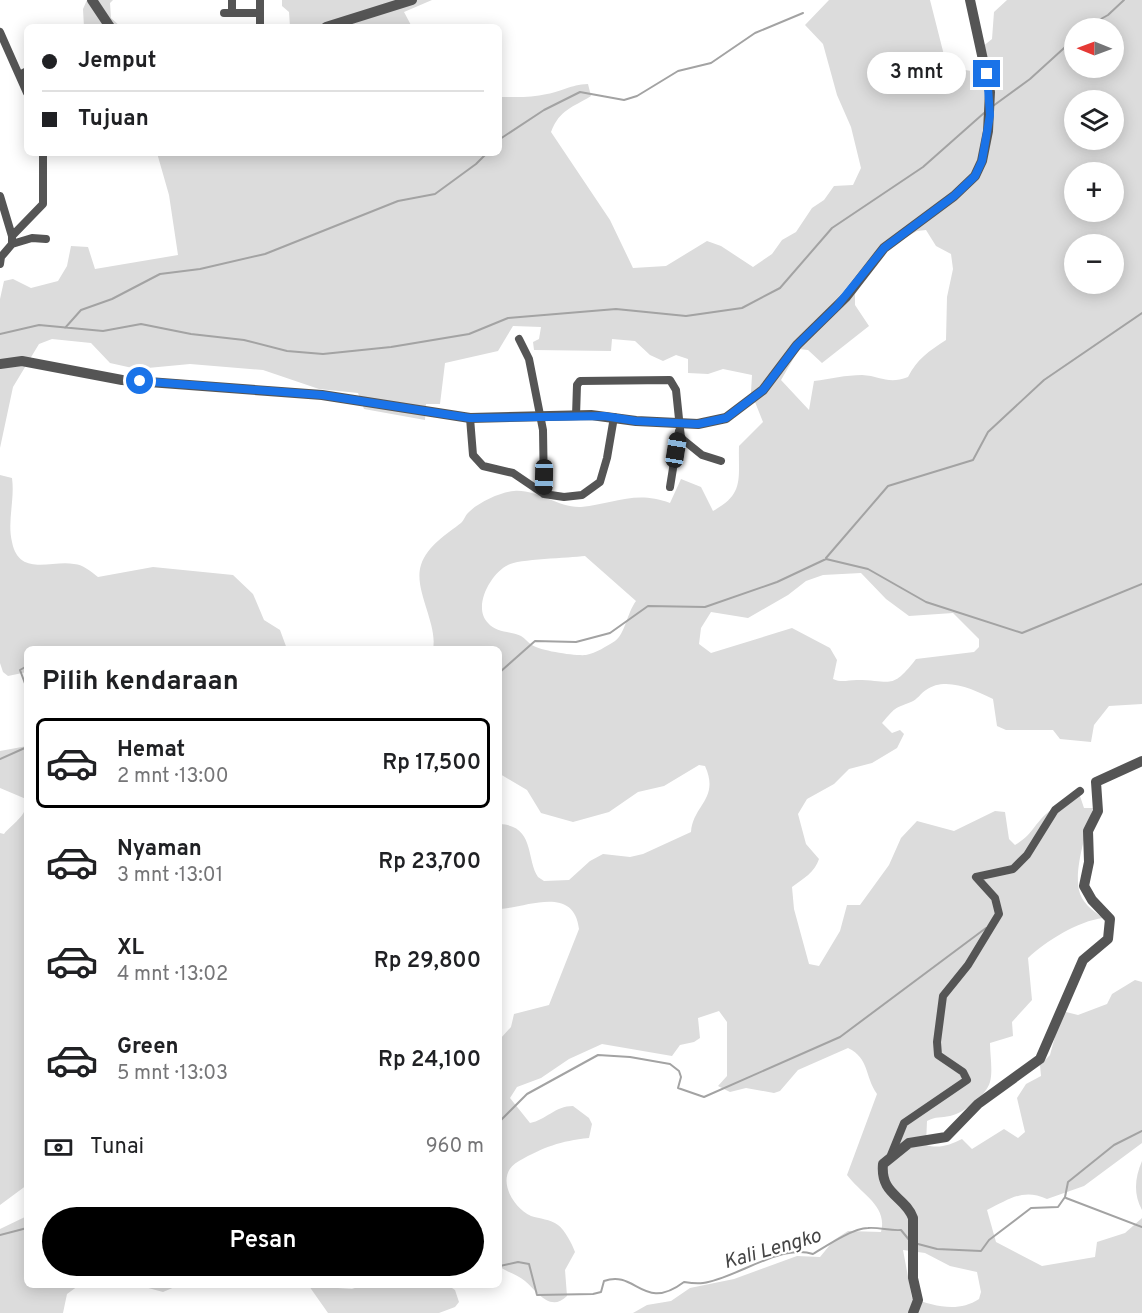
<!DOCTYPE html>
<html lang="id">
<meta charset="utf-8">
<style>
body{margin:0;font-family:Overpass,sans-serif;background:#f2f2f2;color:#202124;height:100vh;display:flex;flex-direction:column;font-size:22px;white-space:nowrap}
*{box-sizing:border-box;margin:0}
p{font-size:20px;color:#757577}
.icon{flex:none;width:33px;height:33px;fill:none;stroke:currentColor;stroke-width:2;stroke-linecap:round;stroke-linejoin:round}
.map{position:relative;flex:1;overflow:hidden}
.drawer{position:absolute;left:24px;top:646px;width:478px;height:642px;display:flex;flex-direction:column;background:#fff;border-radius:9px;box-shadow:0 3px 15px #0003}
.drawer>*{flex:none}
.banner{position:absolute;left:24px;top:24px;width:478px;height:132px;border-radius:9px;box-shadow:0 3px 15px #0003;display:grid;align-content:center;height:132px;padding:0 18px;background:#fff}
.needle{width:39px;rotate:271deg}
.buttons{position:absolute;left:1064px;top:18px;display:grid;gap:12px}
.buttons a{display:grid;place-items:center;width:60px;height:60px;border-radius:50%;background:#fff;box-shadow:0 3px 15px #0003;font-size:30px}
.end{position:absolute;width:27px;height:27px;margin:-14px;border:8px solid #1a73e8;background:#fff;box-shadow:0 0 0 3px #fff}
.from{border-radius:50%}
.bubble{position:absolute;height:42px;border-radius:21px;background:#fff;box-shadow:0 3px 15px #0003;font-size:20px;font-weight:600;line-height:42px;text-align:center}
.car{position:absolute;width:18px;height:36px;margin:-18px -9px;border-radius:8px;box-shadow:0 0 4px 2px #0007;background:linear-gradient(#222 24%,#8ab4d8 0 40%,#222 0 76%,#8ab4d8 0 86%,#222 0)}
.banner b{display:flex;align-items:center;gap:21px;height:57px;font-size:22px}
.banner b+b{border-top:2px solid #e0e0e0}
.banner i{width:15px;height:15px;background:#202124}
ul{padding:0;list-style:none}
li{display:flex;align-items:center;gap:18px;height:90px;margin:0 12px 9px;padding:0 6px;border:3px solid transparent;border-radius:9px}
li div{flex:1}
li b{display:block;font-size:22px}
li em{font-style:normal;font-weight:600}
li.on{border-color:#000}
li>.icon{width:54px;height:54px;stroke-width:1.5}
h2{padding:0 18px;font-size:27px;line-height:72px}
.pay{display:flex;align-items:center;gap:15px;height:66px;padding:0 18px;font-size:22px}
.pay p{margin-inline-start:auto}
.primary-button{display:flex;gap:12px;margin-top:auto;padding:12px 18px}
.primary-button a{flex:1;height:69px;border-radius:36px;background:#000;color:#fff;font-size:24px;font-weight:600;line-height:69px;text-align:center}
.map>svg:first-child{display:block}
.green{fill:#dcdcdc;fill-rule:evenodd}
.lines{fill:none;stroke-linecap:round;stroke-linejoin:round}
.stream{stroke:#a3a3a3;stroke-width:2}
.minor{stroke:#555;stroke-width:8}
.tertiary{stroke:#555;stroke-width:10}
.route{stroke:#1a73e8;stroke-width:8}
.labels{text-anchor:middle;stroke-width:4.5;stroke-linejoin:round;paint-order:stroke}
.water-label{font-size:20px;font-style:italic;fill:#444;stroke:#fff}
</style>
<div class="map">
<svg width="1142" height="1313" viewBox="0 0 1142 1313">
<rect width="100%" height="100%" fill="#fff"/>
<path class="green" d="M87 0H113L110 3 111 18 121 27H84L83 9Z
M282 0H432L404 12 412 27H290L289 12 282 6Z
M829 0H930L947 67 971 71 981 63 977 51 992 39 994 12 1007 0H1142V704L1109 706 1094 725 1091 742 1060 739 1053 730H1006L997 726 993 699C974 690 946 676 926 690 921 693 917 700 911 702 893 709 896 707 882 723L892 733 900 730 904 734 897 748 872 763 849 769 834 784 807 799 798 814 806 844 819 859C815 872 803 879 792 887L794 909 809 964 819 966 840 931 847 905H860L889 865 901 838 917 821 954 831 995 811 1005 812 1009 839 1015 845C1033 834 1032 827 1046 814 1054 806 1069 801 1079 793L1084 808H1093C1087 829 1074 869 1079 890 1081 902 1093 911 1103 918 1078 921 1046 941 1028 958L1032 1000 1012 1022 1013 1036 990 1043C990 1055 993 1071 990 1082 986 1096 964 1113 950 1116 941 1118 936 1116 927 1121L926 1145C939 1149 950 1145 962 1139L972 1149 1004 1129 1018 1138 1025 1132 1017 1098 1026 1084 1041 1076 1040 1065 1050 1055 1062 1011 1078 1015 1107 1004 1112 994 1135 980 1142 982V1143L1084 1186 1047 1199C1023 1188 1010 1199 987 1210L996 1242 1042 1266 1095 1257 1097 1242 1125 1233 1142 1218V1313H633L647 1305 671 1301 690 1288 734 1279 797 1256 820 1257 834 1240 848 1231 881 1232C888 1206 861 1194 847 1175L877 1094C864 1075 870 1059 848 1048L798 1070 780 1091 774 1093 746 1088 730 1092 718 1086 727 1076V1022L719 1011 698 1018 700 1038 694 1042 680 1045 672 1056 602 1044 569 1059 541 1078 517 1087 510 1098 530 1123C546 1120 555 1106 573 1106L589 1118 592 1124 589 1138C560 1141 544 1147 519 1161 494 1174 511 1207 531 1216 540 1219 550 1219 558 1225 565 1230 572 1244 575 1252L565 1270 567 1296C550 1313 537 1291 525 1281 518 1275 507 1272 500 1267V1039L511 1027 514 1014 549 1005 579 929C574 885 528 907 500 909V824C535 826 526 859 538 877L544 881 569 880 590 861 603 854 630 857 643 854 691 832C693 805 720 799 705 766L699 765 664 786 638 792 609 812 573 822 541 813 527 790 500 774V650L433 649C438 624 413 589 421 565 427 546 447 534 461 523 465 519 465 515 469 512 479 502 501 492 514 491 537 489 558 508 581 507 614 504 635 490 670 503L681 479 701 487 713 511C745 494 738 478 739 446L763 422 751 392 752 375 723 369 708 374 688 373V359L676 355 663 361 650 355 635 341 612 339 611 351 534 350 533 342 539 339 541 327 513 326 498 351 445 363 440 404H426L425 420 364 409 358 393 319 389 263 370 190 364 137 369 110 363 91 343 52 339 39 344 13 387 0 448V299L4 281 13 279 31 288 58 281 67 266 71 246 88 247 95 269 178 255 169 195 157 153H500V97C516 97 531 98 547 94 564 91 569 85 588 84L591 96C572 108 560 109 551 132L610 220 633 268 666 266 707 241 721 246 753 267 772 254 782 240 796 232 812 208 824 200 834 186 853 185 861 168 851 127 837 95 823 44 805 25ZM1074 28H1113V68H1074ZM1074 100H1113V140H1074ZM1074 172H1113V212H1074ZM926 230 936 246 951 254 953 269 947 297 946 340C929 351 917 359 908 377 888 385 881 376 862 375 846 375 830 379 814 381L809 410 781 380 799 349 808 350 822 363 869 326 855 305V294L888 247 917 231ZM1074 244H1113V284H1074ZM585 556 636 601C627 613 625 634 615 641 607 646 596 653 586 655 575 656 541 651 532 645 528 643 525 638 521 636 511 631 496 633 488 623 472 607 491 573 508 565 518 559 569 558 585 556ZM861 573 886 599 909 616 953 613 979 639V647L974 652 916 659C891 691 892 680 857 680 847 680 842 683 833 679L837 660 830 648 792 628 711 653 699 644 701 628 711 612 748 618 788 595 806 581 823 575ZM903 1250 925 1253 950 1266 977 1272 981 1292 979 1299C958 1313 934 1306 912 1298Z
M0 475 12 478C15 500 7 521 12 542 19 577 51 560 74 564 84 565 90 571 98 577L153 567 233 575 253 594 264 620 280 630 287 649 27 650V672L8 676 3 672 0 663Z
M27 746V1185L0 1205V833L4 834C13 823 29 815 26 799L0 788V751Z
M1142 1161V1210C1133 1194 1135 1177 1142 1161Z
M27 1216V1286H78L67 1294 63 1313H0V1229Z
M141 1286H177L163 1292Z
M309 1286 352 1289 361 1286H393L394 1288 449 1286 455 1290 459 1302 455 1307 439 1313H328Z"/>
<g class="lines">
<path class="stream" d="M1085 28 1108 15 1124 0
M993 106 1030 79 1074 39
M500 139 544 110 580 92 624 100 637 96 678 71 711 63 755 33 803 13
M65 328 81 310 112 299 160 274 200 269 265 254 398 201 435 194 476 164 487 153
M0 334 39 325 103 331 141 324 191 334 244 340 287 351 323 354 391 347 469 334 508 318 616 309 686 316 742 308 780 288 832 228 923 167 984 113
M826 558 888 486 973 460 988 432 1044 380 1142 313
M27 666 20 670 27 689
M500 672 535 641 576 642 610 633 648 606 705 607 777 582 826 559 868 569 926 602 1022 633 1142 584
M0 759 27 747
M500 1121 527 1094 598 1055 630 1057 670 1064 679 1071 681 1077 678 1088 704 1097 840 1037 986 928
M1066 1198 1142 1227
M0 1235 27 1228
M918 1244 937 1249 981 1251 989 1240 1031 1208 1058 1207 1065 1197 1068 1182 1114 1145 1142 1131
M500 1266 518 1262 529 1264 537 1295 593 1294 601 1292 604 1281C636 1269 643 1313 684 1282 690 1283 697 1284 703 1283 735 1279 781 1243 813 1254 826 1246 853 1228 868 1228 879 1227 890 1231 901 1230L910 1241"/>
<path class="minor" d="M260 0V27
M224 13H260
M232 13V0
M0 32 19 75
M27 71 19 75 27 93
M0 196 12 236
M12 244 32 238 46 239
M0 264 1 257 12 244V236L43 204V153
M519 339 529 359 543 430 544 494
M576 416 577 385 580 381 670 380 676 390 681 438 702 455 721 461
M470 418 473 455 483 466 513 473 544 494 564 497 582 495 600 482 607 458 614 417
M670 487 679 431
M891 1155 904 1123 967 1080 963 1072 938 1055 937 1042 943 996 968 965 999 914 995 898 976 877 1013 869 1027 855 1055 810 1080 791"/>
<path class="tertiary" d="M92 0 110 27
M326 27 412 0
M0 364 22 361 122 380 322 395 470 418 591 415 636 421 698 424 726 418 763 390 797 345 846 297 884 248 954 196 975 176 982 161 988 131 990 92 970 0
M913 1313 918 1300 913 1278V1218C905 1196 880 1195 883 1164L909 1143 946 1137 978 1104 1040 1059 1083 960 1108 939 1110 919 1092 900 1084 886 1089 862 1088 831 1098 811 1096 782 1142 761"/>
</g>
<g class="lines">
<path class="route" d="M140 381 322 395 470 418 604 416 636 421 698 424 726 418 763 390 797 345 837 306 884 248 954 196 975 176 982 161 990 115 987 74"/>
</g>
<g class="labels">
<g class="water-label">
<text transform="translate(772 1248) rotate(-16)" y="7">Kali Lengko</text>
</g>
</g>
</svg>
<div class="buttons">
<a><svg class="needle" viewBox="-14 -14 28 28"><path d="M0-13l5 13h-10z" fill="#e53935"/><path d="M0 13l5-13h-10z" fill="#757577"/></svg></a>
<a><svg class="icon" aria-label="layers" viewBox="0 0 24 24"><path d="M12 4l9 5-9 5-9-5zM3 14l9 5 9-5"/></svg></a>
<a>+</a>
<a>−</a>
</div>
<i class="end from" style="left:140px;top:381px"></i>
<i class="end" style="left:987px;top:74px"></i>
<div class="bubble" style="left:867px;top:52px;width:99px">3 mnt</div>
<i class="car" style="left:676px;top:450px;rotate:9deg"></i>
<i class="car" style="left:544px;top:477px;rotate:181deg"></i>
<div class="banner">
<b><i class="from"></i>Jemput</b>
<b><i></i>Tujuan</b>
</div>
<section class="drawer">
<h2>Pilih kendaraan</h2>
<ul>
<li class="on"><svg class="icon" aria-label="car" viewBox="0 0 24 24"><path d="M5 17H2v-5l4-1 3-4h7l3 4 3 1v5h-3M9 17h6M6 11h13"/><circle cx="7" cy="17" r="2"/><circle cx="17" cy="17" r="2"/></svg><div><b>Hemat</b><p>2 mnt · 13:00</p></div><em>Rp 17,500</em></li>
<li><svg class="icon" aria-label="car" viewBox="0 0 24 24"><path d="M5 17H2v-5l4-1 3-4h7l3 4 3 1v5h-3M9 17h6M6 11h13"/><circle cx="7" cy="17" r="2"/><circle cx="17" cy="17" r="2"/></svg><div><b>Nyaman</b><p>3 mnt · 13:01</p></div><em>Rp 23,700</em></li>
<li><svg class="icon" aria-label="car" viewBox="0 0 24 24"><path d="M5 17H2v-5l4-1 3-4h7l3 4 3 1v5h-3M9 17h6M6 11h13"/><circle cx="7" cy="17" r="2"/><circle cx="17" cy="17" r="2"/></svg><div><b>XL</b><p>4 mnt · 13:02</p></div><em>Rp 29,800</em></li>
<li><svg class="icon" aria-label="car" viewBox="0 0 24 24"><path d="M5 17H2v-5l4-1 3-4h7l3 4 3 1v5h-3M9 17h6M6 11h13"/><circle cx="7" cy="17" r="2"/><circle cx="17" cy="17" r="2"/></svg><div><b>Green</b><p>5 mnt · 13:03</p></div><em>Rp 24,100</em></li>
</ul>
<div class="pay"><svg class="icon" aria-label="cash" viewBox="0 0 24 24"><path d="M3 7h18v10H3z"/><circle cx="12" cy="12" r="2"/></svg>Tunai<p>960 m</p></div>
<div class="primary-button"><a>Pesan</a></div>
</section>
</div>
